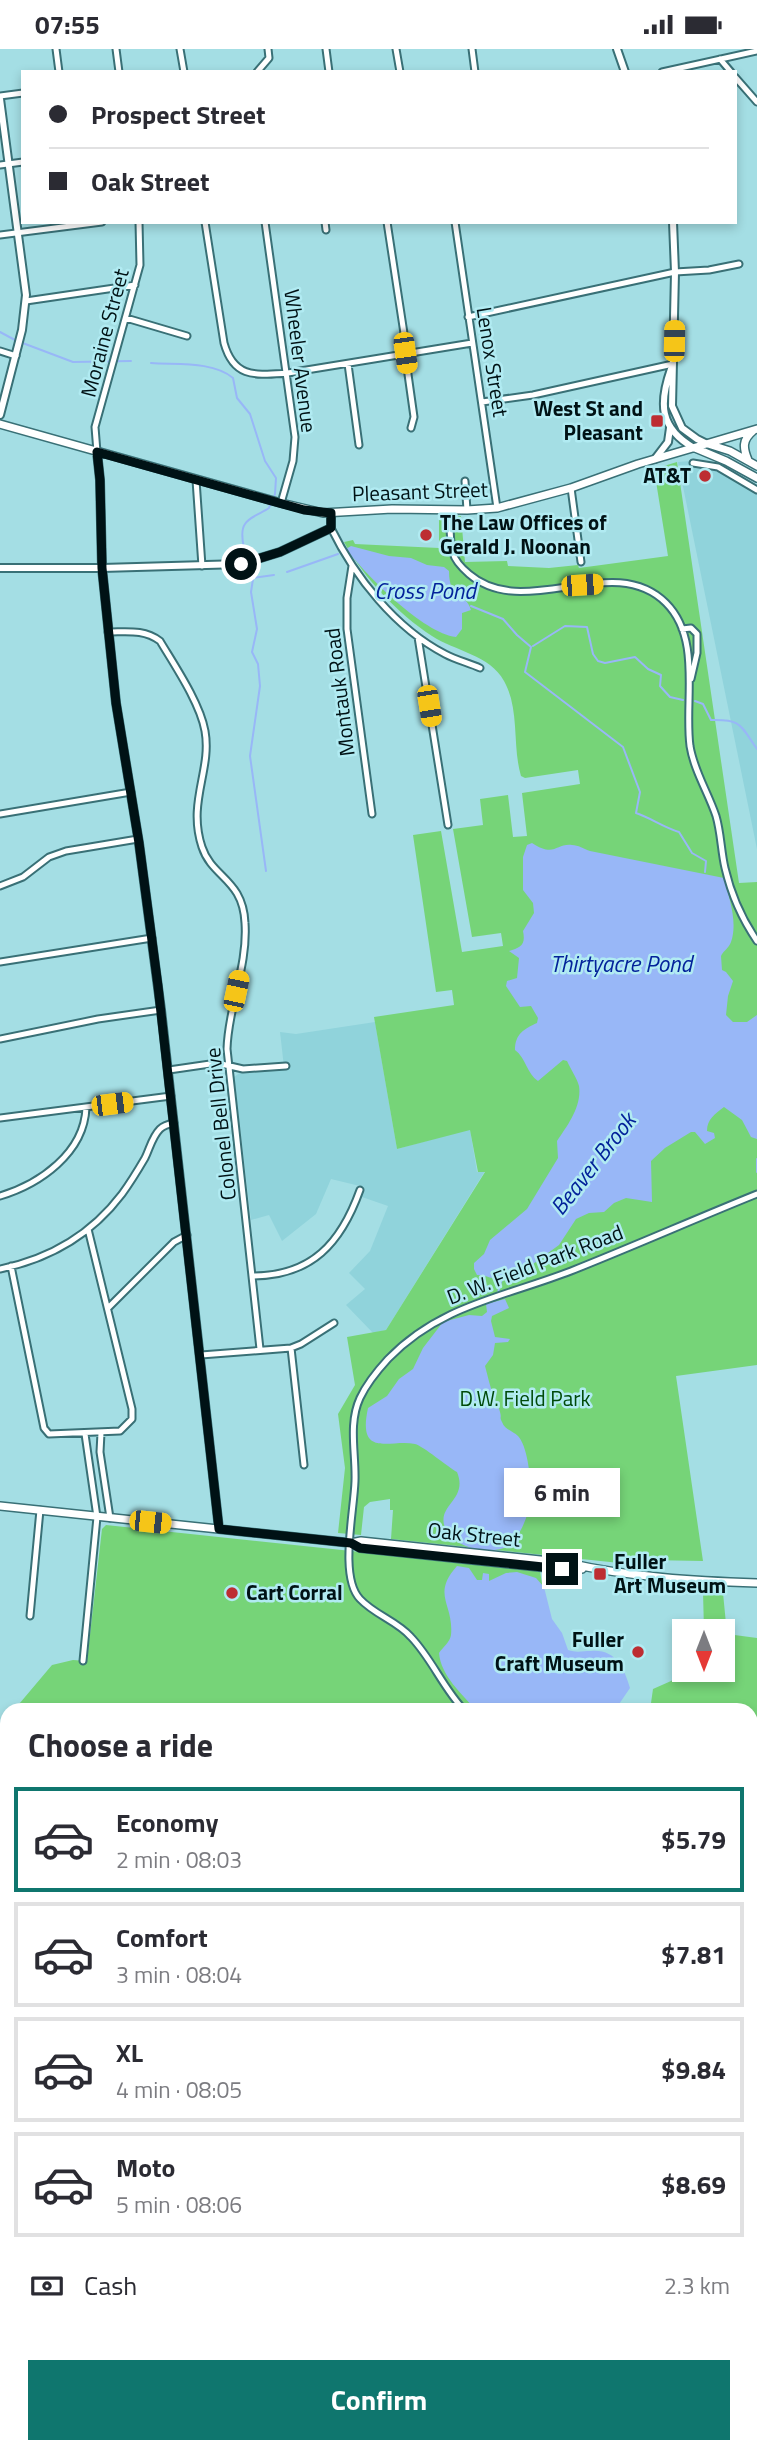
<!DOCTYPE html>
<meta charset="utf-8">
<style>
body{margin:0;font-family:"Titillium Web",sans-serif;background:#f2f2f3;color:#2b2b33;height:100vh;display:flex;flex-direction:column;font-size:26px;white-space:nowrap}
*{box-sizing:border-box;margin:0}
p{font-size:23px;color:#7c7c81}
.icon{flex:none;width:38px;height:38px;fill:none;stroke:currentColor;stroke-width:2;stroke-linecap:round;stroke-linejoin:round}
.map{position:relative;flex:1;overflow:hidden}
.details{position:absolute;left:0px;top:1654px;width:758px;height:751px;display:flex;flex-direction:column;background:#fff;border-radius:21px 21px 0 0;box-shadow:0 4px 10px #0003}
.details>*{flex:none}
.hud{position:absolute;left:21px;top:21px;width:716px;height:154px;border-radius:0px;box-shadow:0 4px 10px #0003;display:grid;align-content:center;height:154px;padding:0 28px;background:#fff}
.needle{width:46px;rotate:180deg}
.tools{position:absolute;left:672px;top:1570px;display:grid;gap:14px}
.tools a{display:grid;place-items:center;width:63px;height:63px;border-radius:0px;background:#fff;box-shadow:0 4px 10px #0003;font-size:35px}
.end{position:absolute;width:32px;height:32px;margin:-16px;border:9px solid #001215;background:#fff;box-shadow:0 0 0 4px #fff}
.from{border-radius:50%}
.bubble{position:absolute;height:49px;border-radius:0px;background:#fff;box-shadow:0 4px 10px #0003;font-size:23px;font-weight:700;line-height:49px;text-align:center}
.car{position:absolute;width:21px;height:42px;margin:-21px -10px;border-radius:9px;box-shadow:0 0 5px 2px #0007;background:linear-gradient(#f5c518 24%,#345 0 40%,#f5c518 0 76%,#345 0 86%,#f5c518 0)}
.hud b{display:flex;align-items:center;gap:24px;height:66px;font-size:26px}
.hud b+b{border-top:2px solid #e1e1e2}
.hud i{width:18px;height:18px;background:#2b2b33}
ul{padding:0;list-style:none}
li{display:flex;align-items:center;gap:21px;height:105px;margin:0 14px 10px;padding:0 14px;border:4px solid #e1e1e2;border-radius:0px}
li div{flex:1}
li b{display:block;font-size:26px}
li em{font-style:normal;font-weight:700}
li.active{border-color:#0f766e}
li>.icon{width:63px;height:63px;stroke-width:1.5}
h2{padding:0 28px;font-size:32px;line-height:84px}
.pay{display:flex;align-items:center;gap:18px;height:77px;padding:0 28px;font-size:26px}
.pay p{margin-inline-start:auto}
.action{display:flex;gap:14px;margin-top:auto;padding:14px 28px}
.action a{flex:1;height:80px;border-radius:0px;background:#0f766e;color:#fff;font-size:28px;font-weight:700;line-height:80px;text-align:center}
.status{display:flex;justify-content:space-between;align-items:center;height:49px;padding:0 35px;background:#fff;direction:ltr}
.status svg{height:19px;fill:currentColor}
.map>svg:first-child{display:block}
.built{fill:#90d3db}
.green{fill:#76d478}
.water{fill:#98b7f7}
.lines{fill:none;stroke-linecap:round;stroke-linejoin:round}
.stream{stroke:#98b7f7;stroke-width:2}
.minor-casing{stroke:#397076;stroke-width:9}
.tertiary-casing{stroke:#397076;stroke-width:10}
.secondary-casing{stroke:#397076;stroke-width:10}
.minor{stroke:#fff;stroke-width:5}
.tertiary{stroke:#fff;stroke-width:6}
.secondary{stroke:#fff;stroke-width:7}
.route{stroke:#001215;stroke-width:9}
.poi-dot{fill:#bd2d32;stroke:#b1ebf2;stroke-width:2.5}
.labels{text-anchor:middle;stroke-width:5;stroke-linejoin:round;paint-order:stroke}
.street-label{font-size:21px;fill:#001215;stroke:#b1ebf2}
.poi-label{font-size:21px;font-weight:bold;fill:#001215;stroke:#b1ebf2;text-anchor:end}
.park-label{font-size:21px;fill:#004a09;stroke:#b1ebf2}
.water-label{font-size:23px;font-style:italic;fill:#03229a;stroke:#b1ebf2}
</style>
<div class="status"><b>07:55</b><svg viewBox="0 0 49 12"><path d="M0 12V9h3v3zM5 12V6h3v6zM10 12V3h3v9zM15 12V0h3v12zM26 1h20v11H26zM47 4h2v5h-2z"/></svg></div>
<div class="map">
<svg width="757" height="2404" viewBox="0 0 757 2404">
<rect width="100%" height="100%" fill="#a4dee4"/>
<path class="built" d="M702 411 723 417 757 436V800L678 413Z
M375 973 397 1100 470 1080 477 1123 485 1122 386 1281 373 1284 346 1256 365 1240 349 1224 370 1202 388 1157 362 1148 364 1138 331 1130 316 1165 282 1192 269 1166 251 1171 234 1028 241 1023 284 1018 280 983 296 985Z
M448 2398H561L566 2404H459Z"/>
<path class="green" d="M677 413 739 834 757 833V1316L676 1327 703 1512 648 1511V1517L391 1490 393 1461H390V1450L370 1453 364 1458 361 1486 338 1484 345 1419 338 1365 355 1336 347 1288 386 1281 485 1123H478L470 1081 397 1100 374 968 454 956 452 941 436 943 413 786 441 782 462 903 503 897 501 884 472 888 453 780 483 776 480 750 508 746 513 788 527 787 522 744 580 735 578 721 525 729 521 727C512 697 520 660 504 632 490 606 455 602 432 587 398 565 363 528 344 493L353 491 355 495 439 499V466L461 467 465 513 507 512 508 517 549 519 578 516 579 519 668 507 654 420Z
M106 1476 540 1522 562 1661H14L52 1616 73 1611 87 1612 102 1480Z
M703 1543 723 1544 727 1585 757 1589V1774L751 1760V1661H650L653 1640 671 1632 686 1621 723 1620V1582H704Z
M7 1686V2005L0 2008V1722Z
M751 1816 757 1822V2138L751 2141Z
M751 2359 757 2365V2404H566L561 2398H751Z"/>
<path class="water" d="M351 497 389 507 411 509 427 516 444 518 449 522C449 552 466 543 471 561L462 564V580L456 588C423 584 367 527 346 500Z
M532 794C555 809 556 794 572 796 578 796 584 800 590 802L724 829C729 849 738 873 731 893 729 899 723 902 721 907L722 921 726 923 733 932 728 947 726 966 733 973H747L757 966V1090L751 1088 742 1071 724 1058C715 1065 707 1070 707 1082L714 1084 715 1089 705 1095 695 1083H691L665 1099 651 1112 652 1153 626 1149 614 1154 604 1163 589 1164 576 1170 559 1196 522 1223 507 1225 501 1231C492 1230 486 1226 477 1226L474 1220V1214L484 1205 490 1191 527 1160 558 1109 557 1092C568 1076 582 1057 579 1037 577 1029 571 1021 567 1012L563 1011 538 1032C527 1025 526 1009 515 1001 515 985 524 980 537 974L538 969 531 957 520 958 506 937 507 932 517 929 519 909 509 902C520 898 526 897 523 882L534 864 533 854 523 841V808L527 796Z
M505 1250 509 1259 492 1267 491 1272 495 1288 510 1290 508 1293 495 1294 493 1306 485 1317C488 1328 490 1338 494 1348 496 1353 499 1358 500 1363 502 1370 499 1367 502 1373 505 1381 513 1382 518 1387 529 1399 532 1439 530 1455 528 1467 519 1490 508 1497 491 1507 455 1499 446 1481 434 1456 469 1452 457 1423 448 1418 423 1397 415 1395 390 1390 357 1410 368 1359L387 1347 399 1330 413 1320 423 1299 443 1273 469 1266 482 1267 487 1263 486 1255Z
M457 1517 469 1519 477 1531H482L483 1524 489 1525V1532L506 1524 517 1523 536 1529 544 1538 552 1570 562 1584 568 1601C577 1604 582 1602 591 1602 616 1600 624 1619 630 1639L615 1661H476C462 1645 441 1627 439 1604 443 1598 450 1593 451 1586 454 1555 431 1546 457 1517Z
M757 1874V2278L751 2277V1887Z
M751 2291H757V2367L751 2360Z"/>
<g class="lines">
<path class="stream" d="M0 283 15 291
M20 293 73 313 131 312
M151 314C177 316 213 312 233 329L237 349 250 365 265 412 276 429 275 445 273 450
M270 456 269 459C262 464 249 468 245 475 237 486 249 517 253 529L274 526
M287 523 338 505
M253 530 251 543 257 580 252 603 258 615 260 637 250 707 266 822
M471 557 503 570 517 586 531 598 525 623 623 698 640 743 636 764C651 769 663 778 679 783L692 804 706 812 705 823
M533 597 565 577 587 578 593 605 598 612 605 614 635 608 648 620 661 626 660 637 670 648 683 651
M695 652 703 655 711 671C742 670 740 676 757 700
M757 1110V1123
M498 1244 502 1229
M190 1655V1661
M751 1812 757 1814
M0 1945 5 1953
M355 2398 359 2404"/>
<g class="minor-casing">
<path id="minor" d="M56 0 59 23
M116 0 119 23
M180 0 184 23
M326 0 329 23
M396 0 400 23
M472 0 475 23
M720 10 731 23
M257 23 269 9 268 0
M662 23 757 2
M735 28 757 53
M0 47 23 44
M0 116 23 113
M205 173 224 294C234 330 256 326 288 324L472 294
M265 173 295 388 293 412 281 454
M325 173 326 181
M387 173 407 304
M455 173 497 459
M0 186 102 173
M26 252 135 236
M468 268 675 223 709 221 739 215
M126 269 187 287
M0 302 16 307
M405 304 414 368 411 379
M348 315 359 396
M482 353 533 346 673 315
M97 403 95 378 140 216 139 173
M693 414 718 418 757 441
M196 431 202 517
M465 432 467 461
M571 439 581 513
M450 461C450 475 449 490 453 504 455 512 462 519 469 525 525 573 613 501 666 554 702 590 684 652 690 697 694 722 708 743 716 767 721 784 721 802 725 819 731 845 742 870 757 892
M331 479C355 528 395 579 445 605 456 611 469 614 480 619
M352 517 347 549V580L372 765
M682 580 691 579 697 585V604L691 630
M108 583C127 583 144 580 160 592 175 617 200 654 205 682 212 721 187 753 202 798 212 829 243 830 245 874 248 917 228 958 227 1000L260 1300
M418 588 448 776
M0 765 131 743
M0 837 23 828 49 808 66 802 138 790
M0 913 152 889
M0 990 98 970 161 961
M169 1021 217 1014 243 1020 286 1017
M0 1069 171 1047
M0 1147C40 1135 84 1104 86 1059
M11 1217 44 1379 49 1385 120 1382 132 1370V1360L88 1180
M0 1220C49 1210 91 1186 122 1145 130 1134 138 1121 145 1109 150 1099 152 1088 160 1080 164 1076 169 1075 174 1074
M252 1227C312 1227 341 1194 360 1141
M109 1258 174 1193 187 1186
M291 1299 304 1416
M201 1306 291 1299 301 1295 334 1274
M101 1384 100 1403 110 1469
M30 1567 40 1461
M83 1612 97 1468 85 1385
M464 1661C443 1639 432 1610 411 1588 397 1572 375 1566 360 1550 339 1528 354 1463 355 1432 356 1404 348 1375 360 1349 367 1334 377 1322 388 1310 440 1256 504 1248 571 1222 634 1197 695 1170 757 1145
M751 1862 757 1857
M0 2041 7 2037
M0 2114 7 2128
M0 2132 7 2129
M0 2283 7 2281
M0 2377 7 2391
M10 2398 13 2404
M693 2398 697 2404
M18 2404 30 2398
M213 2404 225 2398"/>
</g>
<g class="tertiary-casing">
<path id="tertiary" d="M617 0 625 23
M0 50 26 246 22 281 0 366
M673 173 675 223 672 357 682 379 697 390 707 395
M671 320C659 354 659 379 694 399
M655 410 668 393 670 379
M0 519H102L241 515 280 503 331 479V464"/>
</g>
<g class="secondary-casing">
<path id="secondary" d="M0 375 281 454 323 464 392 460 467 461 497 459 571 439 638 415 757 380
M708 395 730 402 757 417
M695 399 726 412 757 429
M97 403 100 431 102 519 116 654 139 794 161 961 219 1480
M748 411C743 399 742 391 753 382
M0 1457 351 1494 361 1492 568 1514C629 1528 695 1532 757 1534
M351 1494 360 1499 568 1521 582 1520"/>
</g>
<use href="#minor" class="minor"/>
<use href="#tertiary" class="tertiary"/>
<use href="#secondary" class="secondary"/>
</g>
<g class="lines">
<path class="route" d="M241 515 280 503 331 479V464L304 461 97 403 100 431 102 519 116 654 139 794 158 937 219 1480 351 1494 360 1499 562 1520"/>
</g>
<g class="poi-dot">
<rect x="650" y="365" width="14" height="14" rx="3.5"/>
<circle cx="705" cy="427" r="7"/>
<circle cx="426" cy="486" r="7"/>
<rect x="593" y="1518" width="14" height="14" rx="3.5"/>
<circle cx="232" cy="1544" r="7"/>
<circle cx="638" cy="1603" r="7"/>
</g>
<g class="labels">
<g class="street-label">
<text transform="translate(105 284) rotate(-75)" y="7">Moraine Street</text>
<text transform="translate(300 312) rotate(83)" y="7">Wheeler Avenue</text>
<text transform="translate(492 313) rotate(81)" y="7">Lenox Street</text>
<text transform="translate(420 443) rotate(-2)" y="7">Pleasant Street</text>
<text transform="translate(340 643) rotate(-97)" y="7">Montauk Road</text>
<text transform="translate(221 1075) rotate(-96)" y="7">Colonel Bell Drive</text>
<text transform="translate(535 1216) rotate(-21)" y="7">D. W. Field Park Road</text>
<text transform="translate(474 1486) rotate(6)" y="7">Oak Street</text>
</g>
<g class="poi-label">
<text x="643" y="367">West St and<tspan x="643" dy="24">Pleasant</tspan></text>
<text x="691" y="434">AT&amp;T</text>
<text x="440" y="481" text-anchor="start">The Law Offices of<tspan x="440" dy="24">Gerald J. Noonan</tspan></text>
<text x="614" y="1520" text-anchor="start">Fuller<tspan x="614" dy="24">Art Museum</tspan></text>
<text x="246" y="1551" text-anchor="start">Cart Corral</text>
<text x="624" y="1598">Fuller<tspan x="624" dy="24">Craft Museum</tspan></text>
</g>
<g class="park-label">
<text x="525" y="1357">D.W. Field Park</text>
</g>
<g class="water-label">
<text x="425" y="550">Cross Pond</text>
<text x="621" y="923">Thirtyacre Pond</text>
<text transform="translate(593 1115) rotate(-52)" y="8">Beaver Brook</text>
</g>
</g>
</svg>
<div class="tools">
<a><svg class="needle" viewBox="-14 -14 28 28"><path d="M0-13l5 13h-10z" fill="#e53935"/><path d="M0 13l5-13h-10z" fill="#7c7c81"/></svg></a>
</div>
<i class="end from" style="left:241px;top:515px"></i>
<i class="end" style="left:562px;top:1520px"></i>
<div class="bubble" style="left:504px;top:1419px;width:116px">6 min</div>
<i class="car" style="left:674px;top:292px;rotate:1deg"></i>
<i class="car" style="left:405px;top:304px;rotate:172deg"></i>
<i class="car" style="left:582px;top:536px;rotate:86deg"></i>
<i class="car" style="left:429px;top:657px;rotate:171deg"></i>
<i class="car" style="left:236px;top:942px;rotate:12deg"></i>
<i class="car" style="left:112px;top:1055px;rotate:83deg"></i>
<i class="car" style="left:150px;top:1473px;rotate:96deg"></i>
<div class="hud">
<b><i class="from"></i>Prospect Street</b>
<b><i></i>Oak Street</b>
</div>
<section class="details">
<h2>Choose a ride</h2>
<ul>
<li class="active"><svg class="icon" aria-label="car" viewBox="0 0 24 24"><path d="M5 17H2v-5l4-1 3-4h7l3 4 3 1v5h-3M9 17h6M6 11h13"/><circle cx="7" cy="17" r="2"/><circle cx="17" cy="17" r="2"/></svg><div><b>Economy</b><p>2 min · 08:03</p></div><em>$5.79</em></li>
<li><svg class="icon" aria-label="car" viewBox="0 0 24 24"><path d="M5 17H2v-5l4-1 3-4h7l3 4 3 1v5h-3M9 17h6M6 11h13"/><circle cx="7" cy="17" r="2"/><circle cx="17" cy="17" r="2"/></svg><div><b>Comfort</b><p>3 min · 08:04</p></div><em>$7.81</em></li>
<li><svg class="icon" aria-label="car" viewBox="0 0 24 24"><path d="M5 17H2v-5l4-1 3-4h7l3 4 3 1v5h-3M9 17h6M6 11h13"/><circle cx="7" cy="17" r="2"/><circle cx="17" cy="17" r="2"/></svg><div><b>XL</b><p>4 min · 08:05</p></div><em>$9.84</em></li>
<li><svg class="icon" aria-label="car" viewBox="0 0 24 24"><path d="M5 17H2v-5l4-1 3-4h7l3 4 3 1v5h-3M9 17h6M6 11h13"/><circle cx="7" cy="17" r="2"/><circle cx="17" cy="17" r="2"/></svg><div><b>Moto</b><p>5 min · 08:06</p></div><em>$8.69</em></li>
</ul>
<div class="pay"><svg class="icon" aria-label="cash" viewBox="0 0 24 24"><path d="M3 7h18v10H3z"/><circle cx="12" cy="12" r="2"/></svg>Cash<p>2.3 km</p></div>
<div class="action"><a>Confirm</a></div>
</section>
</div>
